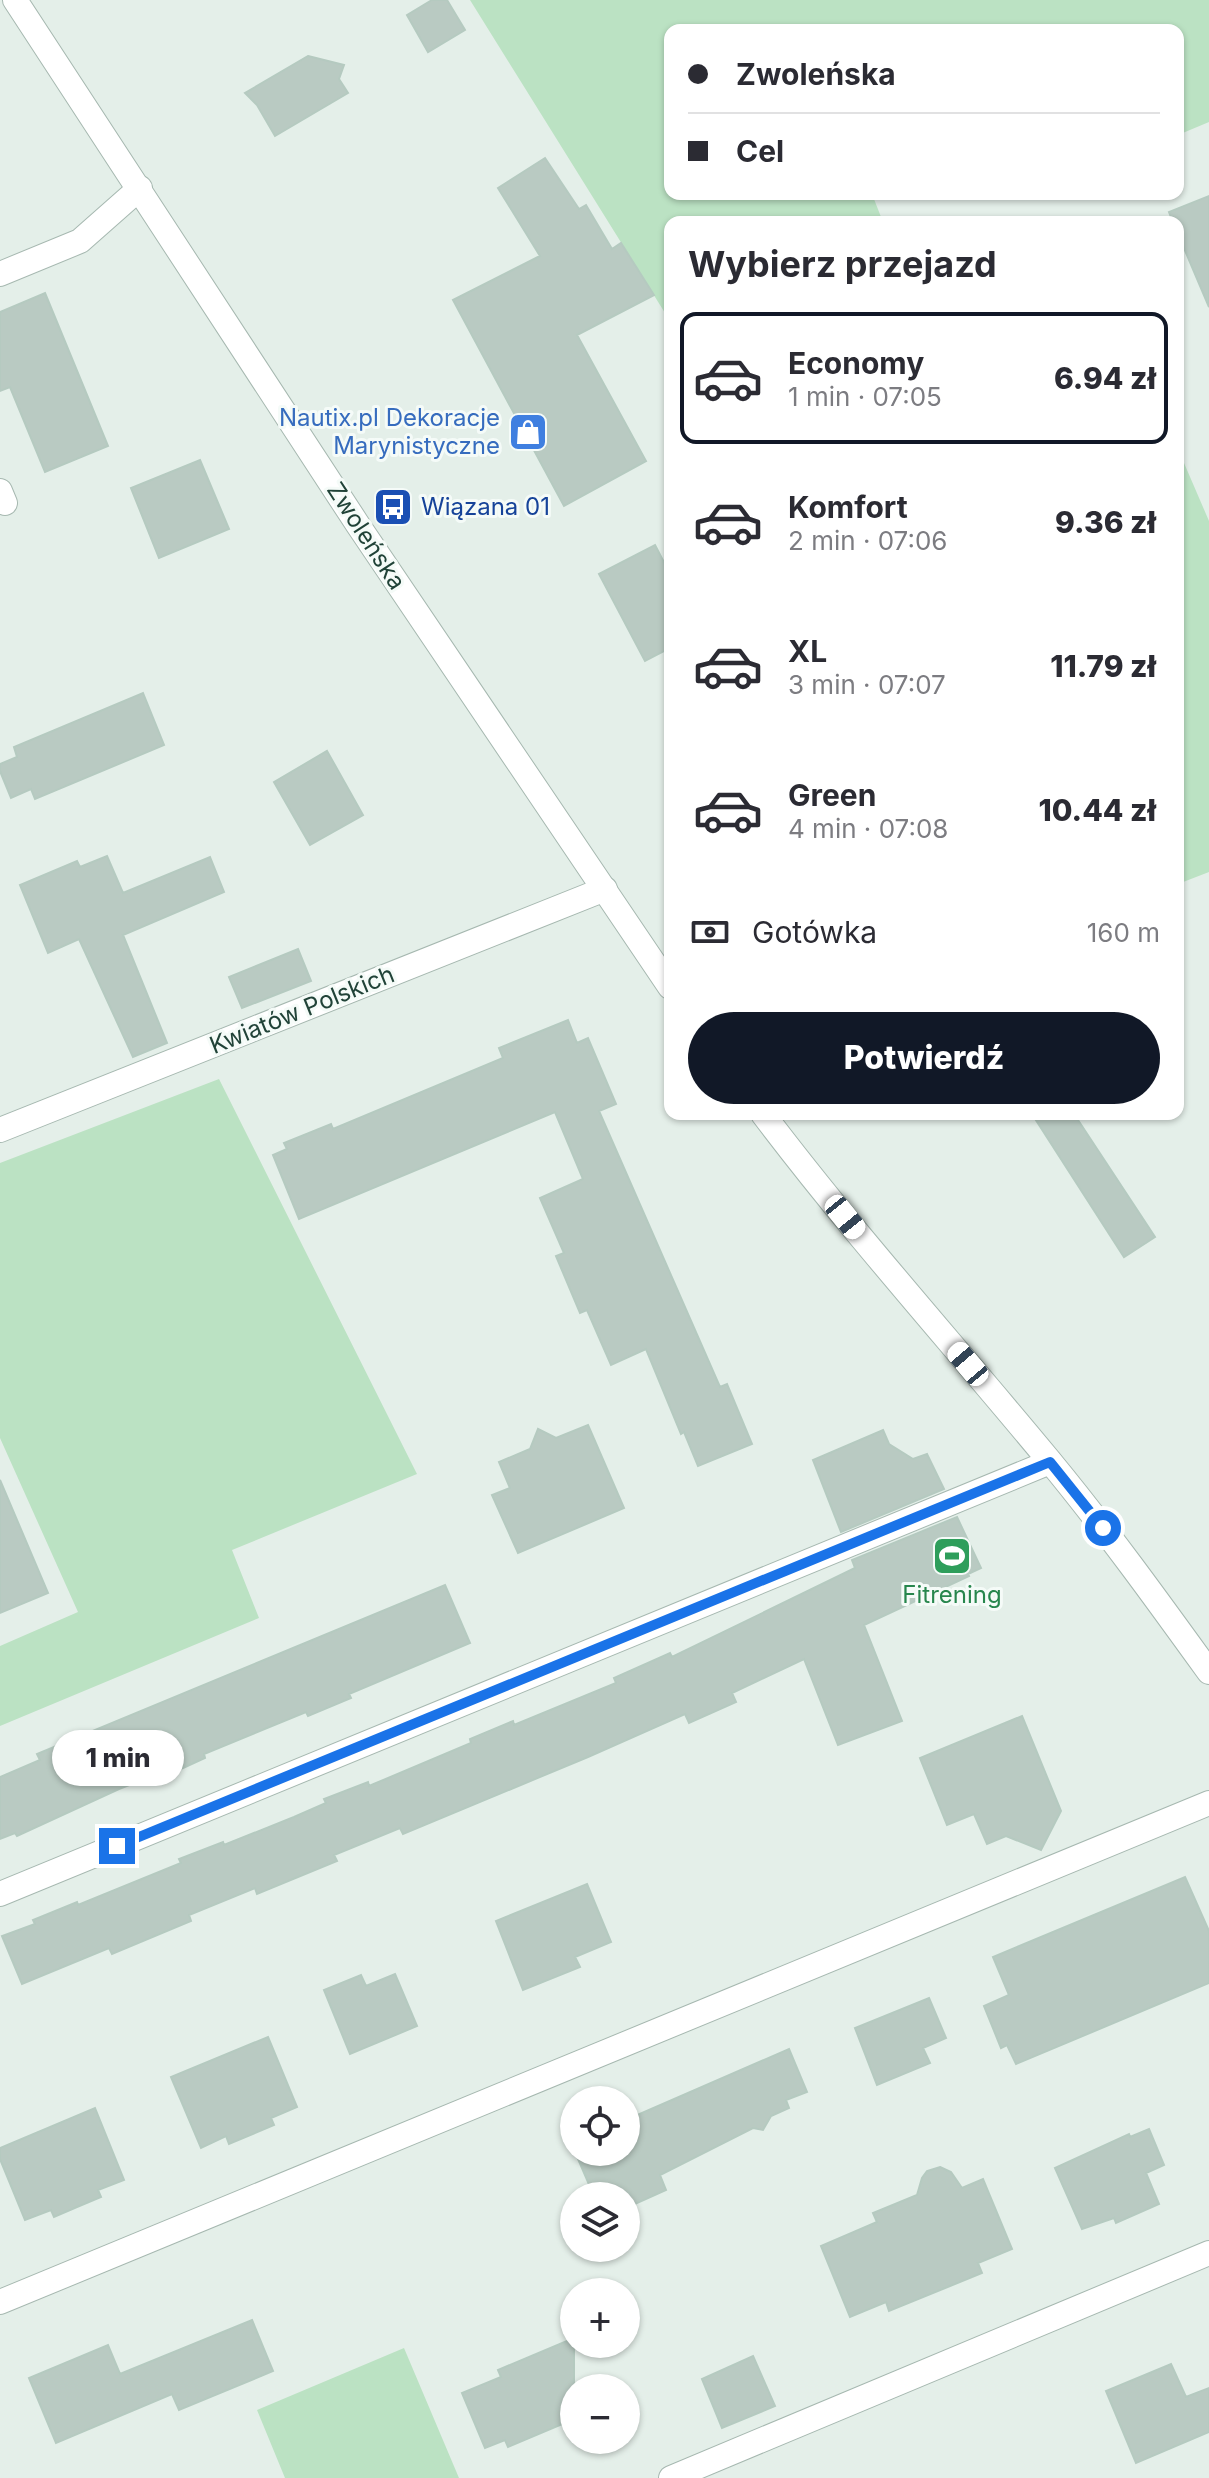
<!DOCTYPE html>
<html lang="pl">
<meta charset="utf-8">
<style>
body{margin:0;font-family:Inter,sans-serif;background:#f2f2f3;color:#2b2b33;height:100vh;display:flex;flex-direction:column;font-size:30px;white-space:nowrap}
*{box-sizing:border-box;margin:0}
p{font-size:26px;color:#7c7c81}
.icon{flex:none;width:44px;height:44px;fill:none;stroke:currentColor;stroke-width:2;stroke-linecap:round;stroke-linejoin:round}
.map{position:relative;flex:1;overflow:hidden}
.side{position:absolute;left:664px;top:216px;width:520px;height:904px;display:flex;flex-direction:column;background:#fff;border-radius:16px;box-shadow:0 2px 6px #0004}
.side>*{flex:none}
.hud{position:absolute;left:664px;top:24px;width:520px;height:176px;border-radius:16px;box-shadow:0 2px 6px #0004;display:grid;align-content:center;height:176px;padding:0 24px;background:#fff}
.fabs{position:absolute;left:560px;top:2086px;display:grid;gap:16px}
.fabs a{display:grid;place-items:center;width:80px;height:80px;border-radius:50%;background:#fff;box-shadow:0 2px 6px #0004;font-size:40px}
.end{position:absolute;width:36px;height:36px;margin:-18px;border:10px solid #1a73e8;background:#fff;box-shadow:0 0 0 4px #fff}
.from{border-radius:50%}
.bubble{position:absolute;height:56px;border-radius:28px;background:#fff;box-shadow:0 2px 6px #0004;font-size:26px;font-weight:800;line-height:56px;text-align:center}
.car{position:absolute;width:24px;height:48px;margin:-24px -12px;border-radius:10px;box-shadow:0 0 6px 2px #0007;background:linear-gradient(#fff 24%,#345 0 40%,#fff 0 76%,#345 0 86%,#fff 0)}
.hud b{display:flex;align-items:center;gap:28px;height:76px;font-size:30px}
.hud b+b{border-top:2px solid #e1e1e2}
.hud i{width:20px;height:20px;background:#2b2b33}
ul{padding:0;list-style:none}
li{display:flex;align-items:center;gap:24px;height:132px;margin:0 16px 12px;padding:0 8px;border:4px solid transparent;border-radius:16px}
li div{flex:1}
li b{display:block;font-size:30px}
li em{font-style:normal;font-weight:800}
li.active{border-color:#111827}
li>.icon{width:72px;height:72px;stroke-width:1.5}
h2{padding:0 24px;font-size:36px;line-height:96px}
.pay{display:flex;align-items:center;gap:20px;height:88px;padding:0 24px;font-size:30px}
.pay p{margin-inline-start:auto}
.button{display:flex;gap:16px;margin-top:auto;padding:16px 24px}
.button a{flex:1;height:92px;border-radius:48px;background:#111827;color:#fff;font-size:32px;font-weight:800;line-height:92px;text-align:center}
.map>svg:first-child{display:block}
.green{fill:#bbe2c3}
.building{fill:#b9cac2;stroke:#b5cac0;stroke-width:2}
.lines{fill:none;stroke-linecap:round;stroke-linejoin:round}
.service-casing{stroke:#a6b8b0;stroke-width:26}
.minor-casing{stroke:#a6b8b0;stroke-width:26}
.tertiary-casing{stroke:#a6b8b0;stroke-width:26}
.service{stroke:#fff;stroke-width:24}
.minor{stroke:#fff;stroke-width:24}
.tertiary{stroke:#fff;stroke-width:24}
.route{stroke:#1a73e8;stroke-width:10}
.labels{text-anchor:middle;stroke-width:6;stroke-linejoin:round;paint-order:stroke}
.shop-label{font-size:24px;fill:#366cbe;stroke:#f5fbf8;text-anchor:end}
.transit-label{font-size:24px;fill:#164399;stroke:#f5fbf8;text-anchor:start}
.street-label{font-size:24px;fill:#214338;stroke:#f5fbf8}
.leisure-label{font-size:24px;fill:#27864d;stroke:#f5fbf8}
</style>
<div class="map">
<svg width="1209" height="2478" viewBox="0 0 1209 2478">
<rect width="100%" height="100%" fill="#e4efe9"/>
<path class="green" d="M470 0H1209V122L1178 135V30H670V194H872L883 222H670V321Z
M1178 449 1209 521V872L1178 884Z
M219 1079 417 1474 232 1550 259 1618 0 1726V1646L78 1612 0 1438V1163Z
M404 2348 459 2478H285L257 2410Z"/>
<path class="building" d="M432 0H447L465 30 428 52 407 15Z
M308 56 344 65 339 79 348 93 275 136 257 105 245 93Z
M545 158 579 209 586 205 612 249 621 243 654 295 577 335 646 461 564 506 453 300 540 256 498 188Z
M1209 196V307L1178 234V222H1173L1169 212Z
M45 293 108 446 45 472 10 387 0 391V312Z
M200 460 229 529 159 558 131 488Z
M655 545 670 574V648L645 661 599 574Z
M143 693 164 745 35 799 31 789 11 798 0 771V764L17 757 14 747Z
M327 751 363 815 310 845 274 782Z
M107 856 123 893 210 857 224 892 123 935 167 1043 133 1057 79 939 48 953 20 885 77 861 80 867Z
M298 949 311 981 242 1008 229 977Z
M568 1020 577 1043 588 1038 616 1104 599 1111 720 1387 727 1384 752 1444 698 1466 684 1432 681 1434 646 1349 611 1365 587 1310 580 1313 556 1256 564 1253 540 1198 583 1179 555 1112 299 1219 273 1155 287 1149 284 1143 331 1124 333 1129 503 1058 499 1048Z
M1032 1114H1074L1155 1237 1124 1257Z
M588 1425 624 1508 518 1553 492 1495 510 1488 499 1462 530 1449 538 1429 556 1438Z
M883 1430 889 1444 913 1459 927 1454 944 1489 841 1532 813 1460Z
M0 1480 48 1593 0 1613Z
M957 1517 981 1568 968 1574 969 1576 864 1625 902 1721 838 1745 804 1659 732 1693 736 1702 689 1723 685 1714 588 1757 403 1834 400 1828 334 1855 337 1861 257 1894 255 1888 189 1915 191 1921 112 1954 109 1948 22 1984 2 1936 35 1924 33 1920 77 1902 78 1905 181 1863 179 1859 223 1842 224 1845 294 1817 326 1803 324 1799 368 1782 369 1786 471 1743 470 1739 513 1721 514 1725 616 1683 614 1678 670 1653 672 1657 855 1568 852 1560Z
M445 1585 470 1643 349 1694 351 1698 308 1716 306 1712 204 1754 205 1758 183 1768 162 1776 160 1773 119 1789 17 1836 15 1833 0 1839V1777L40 1760 37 1754Z
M1022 1716 1061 1811 1041 1850 1006 1836 987 1844 974 1814 947 1825 920 1758Z
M1185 1877 1209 1931V1983L1016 2064 1007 2045 1001 2048 984 2006 1009 1995 993 1957Z
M587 1884 611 1942 575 1957 580 1967 523 1990 496 1921Z
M395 1974 417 2026 350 2054 324 1990 361 1975 366 1986Z
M929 1998 946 2038 923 2048 930 2063 877 2085 855 2028Z
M268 2037 297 2107 271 2118 274 2125 229 2144 226 2136 201 2148 171 2077Z
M789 2049 807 2092 786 2100 789 2108 771 2116 763 2130 753 2128 660 2175 666 2190 626 2208V2196H594L575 2152H626V2120Z
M95 2108 124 2180 98 2190 101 2197 77 2207 54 2217 51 2210 25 2220 0 2159V2148Z
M1149 2129 1164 2165 1146 2173 1159 2204 1116 2223 1114 2218 1082 2229 1055 2168 1129 2134 1130 2137Z
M940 2167 951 2172 962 2188 983 2179 1012 2249 978 2263 982 2273 889 2311 886 2302 850 2317 821 2246 877 2222 873 2213 917 2195 922 2178 927 2171Z
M252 2320 273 2371 179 2410 172 2394 56 2443 29 2378 108 2345 120 2374Z
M574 2338V2419L508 2447 505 2440 485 2448 462 2393 501 2377 498 2370Z
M753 2356 775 2406 722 2428 702 2379Z
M1171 2364 1186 2397 1209 2388V2432L1136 2463 1106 2391Z"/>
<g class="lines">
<g class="service-casing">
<path id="service" d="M0 274 80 241 140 188
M0 491 5 503"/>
</g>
<g class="minor-casing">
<path id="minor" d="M0 1130 605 889
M0 1894 1050 1462
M0 2302 1209 1803
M671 2478 1209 2253"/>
</g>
<g class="tertiary-casing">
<path id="tertiary" d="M15 0 358 525 670 987
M763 1114C853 1233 953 1344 1048 1459 1105 1528 1157 1600 1209 1672"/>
</g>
<use href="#service" class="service"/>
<use href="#minor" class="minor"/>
<use href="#tertiary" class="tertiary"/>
</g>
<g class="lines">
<path class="route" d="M117 1846 1050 1462 1103 1528"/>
</g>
<defs>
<g id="shop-square" transform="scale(2)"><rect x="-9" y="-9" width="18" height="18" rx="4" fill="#3f7fe0" stroke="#f5fbf8"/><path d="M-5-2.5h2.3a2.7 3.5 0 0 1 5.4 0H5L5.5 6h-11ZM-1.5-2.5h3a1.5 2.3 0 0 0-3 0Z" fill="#fff"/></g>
<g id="bus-square" transform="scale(2)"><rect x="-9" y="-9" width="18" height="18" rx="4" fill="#1a4fb4" stroke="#f5fbf8"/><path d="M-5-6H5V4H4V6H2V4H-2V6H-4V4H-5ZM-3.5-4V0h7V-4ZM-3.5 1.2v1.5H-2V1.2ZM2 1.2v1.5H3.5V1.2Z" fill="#fff"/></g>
<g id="stadium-square" transform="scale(2)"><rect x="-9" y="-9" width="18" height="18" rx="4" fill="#2e9e5b" stroke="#f5fbf8"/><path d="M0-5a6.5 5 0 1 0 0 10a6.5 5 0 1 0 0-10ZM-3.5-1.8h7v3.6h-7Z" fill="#fff"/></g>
</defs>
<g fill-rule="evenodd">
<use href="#shop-square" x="528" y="432"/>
<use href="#bus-square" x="393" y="507"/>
<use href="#stadium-square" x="952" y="1556"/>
</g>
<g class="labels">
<g class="shop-label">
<text x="500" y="426">Nautix.pl Dekoracje<tspan x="500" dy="28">Marynistyczne</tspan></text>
</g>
<g class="transit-label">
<text x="421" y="515">Wiązana 01</text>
</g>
<g class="street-label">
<text transform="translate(366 536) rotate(57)" y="8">Zwoleńska</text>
<text transform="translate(302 1010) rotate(-22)" y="8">Kwiatów Polskich</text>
</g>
<g class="leisure-label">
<text x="952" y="1603">Fitrening</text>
</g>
</g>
</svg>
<div class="fabs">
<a><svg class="icon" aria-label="locate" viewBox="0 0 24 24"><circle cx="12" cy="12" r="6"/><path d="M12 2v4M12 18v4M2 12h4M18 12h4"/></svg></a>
<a><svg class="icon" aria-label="layers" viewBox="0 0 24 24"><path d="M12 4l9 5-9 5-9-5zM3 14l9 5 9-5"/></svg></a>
<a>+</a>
<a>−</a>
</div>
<i class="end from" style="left:1103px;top:1528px"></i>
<i class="end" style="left:117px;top:1846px"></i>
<div class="bubble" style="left:52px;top:1730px;width:132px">1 min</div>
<i class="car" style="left:845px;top:1217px;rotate:141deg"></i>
<i class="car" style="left:968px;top:1364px;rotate:320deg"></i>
<div class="hud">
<b><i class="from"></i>Zwoleńska</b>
<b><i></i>Cel</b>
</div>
<section class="side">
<h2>Wybierz przejazd</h2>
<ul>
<li class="active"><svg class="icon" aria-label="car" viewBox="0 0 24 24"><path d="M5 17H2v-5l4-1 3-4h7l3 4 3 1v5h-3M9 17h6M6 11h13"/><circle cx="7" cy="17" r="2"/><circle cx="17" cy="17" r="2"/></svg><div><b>Economy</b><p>1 min · 07:05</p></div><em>6.94 zł</em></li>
<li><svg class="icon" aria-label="car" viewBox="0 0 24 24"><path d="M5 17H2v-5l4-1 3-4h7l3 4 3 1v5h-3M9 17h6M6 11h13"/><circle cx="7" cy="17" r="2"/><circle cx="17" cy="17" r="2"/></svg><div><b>Komfort</b><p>2 min · 07:06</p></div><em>9.36 zł</em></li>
<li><svg class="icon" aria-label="car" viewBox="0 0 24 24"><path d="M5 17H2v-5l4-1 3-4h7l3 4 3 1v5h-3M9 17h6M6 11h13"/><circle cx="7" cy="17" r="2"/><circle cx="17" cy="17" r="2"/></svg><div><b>XL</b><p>3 min · 07:07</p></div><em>11.79 zł</em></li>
<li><svg class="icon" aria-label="car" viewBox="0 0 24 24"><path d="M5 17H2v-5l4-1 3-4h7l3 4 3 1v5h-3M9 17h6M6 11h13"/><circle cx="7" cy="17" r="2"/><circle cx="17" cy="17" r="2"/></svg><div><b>Green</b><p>4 min · 07:08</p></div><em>10.44 zł</em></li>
</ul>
<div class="pay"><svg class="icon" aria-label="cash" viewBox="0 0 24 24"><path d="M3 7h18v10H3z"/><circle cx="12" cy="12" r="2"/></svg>Gotówka<p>160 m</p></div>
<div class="button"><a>Potwierdź</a></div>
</section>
</div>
